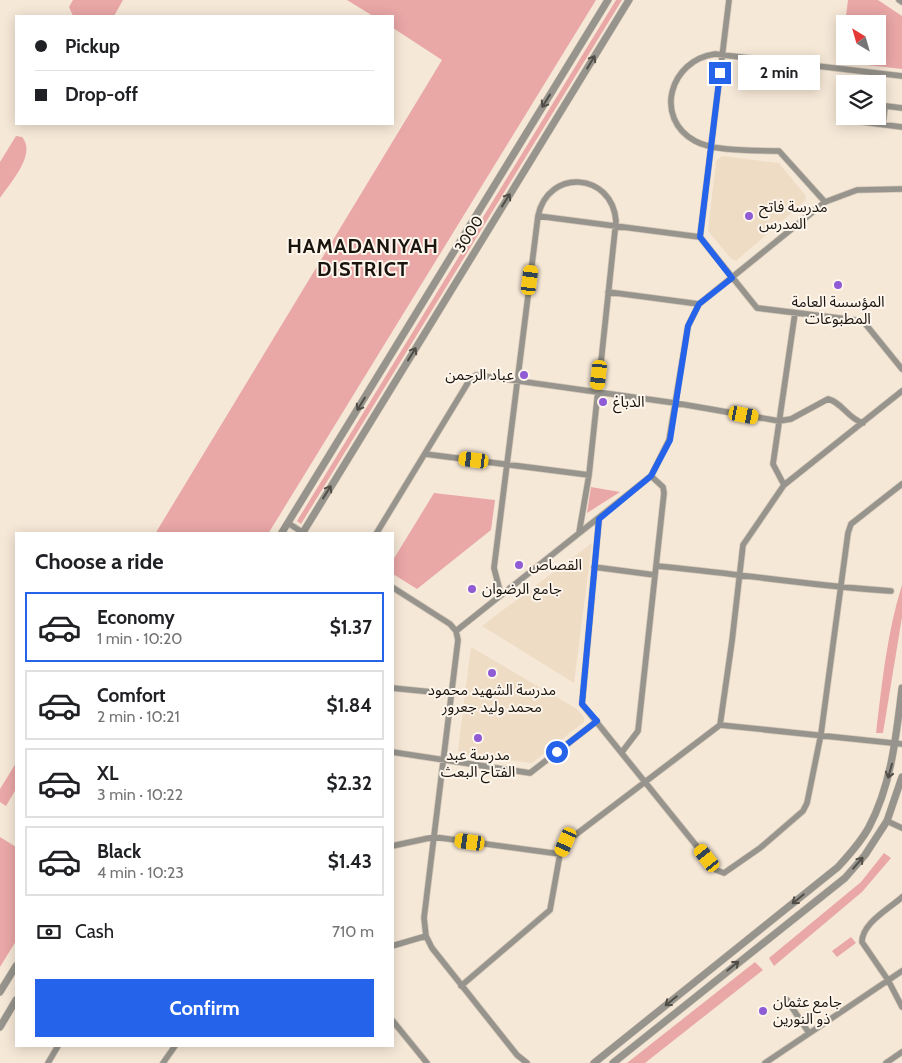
<!DOCTYPE html>
<meta charset="utf-8">
<style>
body{margin:0;font-family:Cabin,"Noto Sans Arabic",sans-serif;background:#f6f6f6;color:#202124;height:100vh;display:flex;flex-direction:column;font-size:19px;white-space:nowrap}
*{box-sizing:border-box;margin:0}
p{font-size:16px;color:#757577}
.icon{flex:none;width:28px;height:28px;fill:none;stroke:currentColor;stroke-width:2;stroke-linecap:round;stroke-linejoin:round}
.map{position:relative;flex:1;overflow:hidden}
.sheet{position:absolute;left:15px;top:532px;width:379px;height:515px;display:flex;flex-direction:column;background:#fff;border-radius:0px;box-shadow:0 2px 12px #0003}
.sheet>*{flex:none}
.hud{position:absolute;left:15px;top:15px;width:379px;height:110px;border-radius:0px;box-shadow:0 2px 12px #0003;display:grid;align-content:center;height:110px;padding:0 20px;background:#fff}
.needle{width:32px;rotate:323deg}
.controls{position:absolute;left:836px;top:15px;display:grid;gap:10px}
.controls a{display:grid;place-items:center;width:50px;height:50px;border-radius:0px;background:#fff;box-shadow:0 2px 12px #0003;font-size:25px}
.end{position:absolute;width:22px;height:22px;margin:-11px;border:6px solid #2563eb;background:#fff;box-shadow:0 0 0 2px #fff}
.from{border-radius:50%}
.bubble{position:absolute;height:35px;border-radius:0px;background:#fff;box-shadow:0 2px 12px #0003;font-size:16px;font-weight:800;line-height:35px;text-align:center}
.car{position:absolute;width:15px;height:30px;margin:-15px -8px;border-radius:6px;box-shadow:0 0 4px 1px #0007;background:linear-gradient(#f5c518 24%,#345 0 40%,#f5c518 0 76%,#345 0 86%,#f5c518 0)}
.hud b{display:flex;align-items:center;gap:18px;height:48px;font-size:19px}
.hud b+b{border-top:1px solid #e0e0e0}
.hud i{width:12px;height:12px;background:#202124}
ul{padding:0;list-style:none}
li{display:flex;align-items:center;gap:15px;height:70px;margin:0 10px 8px;padding:0 10px;border:2px solid #e0e0e0;border-radius:0px}
li div{flex:1}
li b{display:block;font-size:19px}
li em{font-style:normal;font-weight:800}
li.selected{border-color:#2563eb}
li>.icon{width:45px;height:45px;stroke-width:1.5}
h2{padding:0 20px;font-size:22px;line-height:60px}
.pay{display:flex;align-items:center;gap:12px;height:55px;padding:0 20px;font-size:19px}
.pay p{margin-inline-start:auto}
.button{display:flex;gap:10px;margin-top:auto;padding:10px 20px}
.button a{flex:1;height:58px;border-radius:0px;background:#2563eb;color:#fff;font-size:20px;font-weight:800;line-height:58px;text-align:center}
.map>svg:first-child{display:block}
.built{fill:#efdcc5}
.green{fill:#e9a7a6}
.lines{fill:none;stroke-linecap:round;stroke-linejoin:round}
.minor-casing{stroke:#d3c6b7;stroke-width:7}
.tertiary-casing{stroke:#d3c6b7;stroke-width:8}
.minor{stroke:#96948c;stroke-width:5.5}
.tertiary{stroke:#96948c;stroke-width:7}
.oneway{stroke:#514e47}
.route{stroke:#2563eb;stroke-width:6}
.poi-dot{fill:#905cd5;stroke:#fef6ec;stroke-width:2}
.labels{text-anchor:middle;stroke-width:4;stroke-linejoin:round;paint-order:stroke}
.poi-label{font-size:15px;fill:#19140e;stroke:#fef6ec;text-anchor:start}
.street-label{font-size:15px;fill:#19140e;stroke:#fef6ec}
.district-label{font-size:20px;font-weight:bold;letter-spacing:1px;fill:#19140e;stroke:#fef6ec}
</style>
<div class="map">
<svg width="902" height="1063" viewBox="0 0 902 1063">
<rect width="100%" height="100%" fill="#f6e8d7"/>
<path class="built" d="M722 156 779 163 806 196 805 201 736 261 731 259 708 231 716 161Z
M592 543 574 683 482 626Z
M471 647 577 709 584 717V722L532 763 460 755 458 750Z"/>
<path class="green" d="M73 0H123L114 16H73L69 7Z
M347 0H596L268 534H155L442 60 393 28 392 16H373Z
M616 0H622L301 524 297 521Z
M848 0H878L902 16V69L841 62 845 28V56H878V24H845Z
M16 136 22 137C37 154 10 183 0 198V162Z
M591 487 620 492 587 513Z
M434 493 495 500 491 530 417 589 393 574V560Z
M902 585V617L883 733H876C882 683 887 633 902 585Z
M16 763V789L6 806 0 802V789Z
M0 837 16 847V941L0 967Z
M884 853 891 858 862 892 774 966 769 958 861 882Z
M851 937 856 943 837 957 832 951Z
M755 962 763 970 645 1063H627Z"/>
<g class="lines">
<g class="minor-casing">
<path id="minor" d="M899 0 902 2
M878 105 902 108
M855 121 902 127
M883 124 885 106
M825 202 779 151C755 150 715 152 695 141 653 118 670 60 715 54L902 76
M538 216 700 237 757 308 863 321 902 369
M700 237 729 0
M608 292 699 304
M425 454 589 475
M784 485 773 464 795 313
M599 519 582 704 716 870 724 873 760 848 803 811 807 803 821 734 848 533 851 524 902 484
M288 523 305 534
M376 534 469 381 476 375 675 403 779 421 791 419 828 399C843 403 847 418 863 423
M656 566C734 573 812 586 891 591
M594 567 655 575
M392 587 450 624 456 631 458 640 424 918 426 936 432 948 517 1055 527 1063
M501 595 494 568 538 216C548 168 612 172 616 221L589 475 579 533
M456 631 651 476 669 440 688 326 699 304 825 202 857 190 902 189
M392 688 452 694
M720 725 732 641 743 545 784 485 902 391
M392 752 530 773 597 721
M622 752 638 731 664 493 663 487 651 476
M887 821 902 828
M392 846 434 837 560 854
M902 897C889 909 862 923 862 942L888 980 902 1007
M392 946 426 936
M461 986 550 910 560 854 566 842 720 725 902 744
M787 1000 809 1033
M392 1020 427 1063
M48 1063 58 1046
M163 1063 175 1046
M765 1063 902 971
M886 1063 902 1052"/>
</g>
<g class="tertiary-casing">
<path id="tertiary" d="M281 534 608 0
M302 534 629 0
M0 992 16 966
M0 1027 16 1000
M594 1063 838 867C849 855 861 842 869 827 892 783 896 736 902 688
M613 1063 845 878 865 855 887 821 902 777"/>
</g>
<use href="#minor" class="minor"/>
<use href="#tertiary" class="tertiary"/>
</g>
<defs><path id="oneway-shaft" d="M-6 0H5M1.5-3L5.5 0L1.5 3" fill="none" stroke-width="1.6" stroke-linecap="round" stroke-linejoin="round" transform="scale(1.25)"/></defs>
<g class="oneway">
<use href="#oneway-shaft" transform="translate(591 62) rotate(-59)"/>
<use href="#oneway-shaft" transform="translate(546 101) rotate(122)"/>
<use href="#oneway-shaft" transform="translate(506 200) rotate(-58)"/>
<use href="#oneway-shaft" transform="translate(412 354) rotate(-58)"/>
<use href="#oneway-shaft" transform="translate(361 404) rotate(121)"/>
<use href="#oneway-shaft" transform="translate(327 492) rotate(-58)"/>
<use href="#oneway-shaft" transform="translate(890 771) rotate(106)"/>
<use href="#oneway-shaft" transform="translate(858 863) rotate(-49)"/>
<use href="#oneway-shaft" transform="translate(798 899) rotate(141)"/>
<use href="#oneway-shaft" transform="translate(733 966) rotate(-39)"/>
<use href="#oneway-shaft" transform="translate(671 1001) rotate(141)"/>
</g>
<g class="lines">
<path class="route" d="M557 752 597 721 582 704 599 519 651 476 670 440 688 326 699 304 732 278 700 237 720 73"/>
</g>
<g class="poi-dot">
<circle cx="749" cy="216" r="5"/>
<circle cx="838" cy="285" r="5"/>
<circle cx="524" cy="375" r="5"/>
<circle cx="603" cy="402" r="5"/>
<circle cx="519" cy="565" r="5"/>
<circle cx="472" cy="589" r="5"/>
<circle cx="492" cy="673" r="5"/>
<circle cx="478" cy="738" r="5"/>
<circle cx="763" cy="1011" r="5"/>
</g>
<g class="labels">
<g class="poi-label">
<text x="759" y="212">مدرسة فاتح<tspan x="759" dy="17">المدرس</tspan></text>
<text x="838" y="307" text-anchor="middle">المؤسسة العامة<tspan x="838" dy="17">المطبوعات</tspan></text>
<text x="514" y="380" text-anchor="end">عباد الرحمن</text>
<text x="613" y="407">الدباغ</text>
<text x="529" y="570">القصاص</text>
<text x="482" y="594">جامع الرضوان</text>
<text x="492" y="695" text-anchor="middle">مدرسة الشهيد محمود<tspan x="492" dy="17">محمد وليد جعرور</tspan></text>
<text x="478" y="760" text-anchor="middle">مدرسة عبد<tspan x="478" dy="17">الفتاح البعث</tspan></text>
<text x="773" y="1007">جامع عثمان<tspan x="773" dy="17">ذو النورين</tspan></text>
</g>
<g class="street-label">
<text transform="translate(469 234) rotate(-58)" y="5">3000</text>
</g>
<g class="district-label">
<text x="363" y="253">HAMADANIYAH<tspan x="363" dy="23">DISTRICT</tspan></text>
</g>
</g>
</svg>
<div class="controls">
<a><svg class="needle" viewBox="-14 -14 28 28"><path d="M0-13l5 13h-10z" fill="#e53935"/><path d="M0 13l5-13h-10z" fill="#757577"/></svg></a>
<a><svg class="icon" aria-label="layers" viewBox="0 0 24 24"><path d="M12 4l9 5-9 5-9-5zM3 14l9 5 9-5"/></svg></a>
</div>
<i class="end from" style="left:557px;top:752px"></i>
<i class="end" style="left:720px;top:73px"></i>
<div class="bubble" style="left:738px;top:55px;width:82px">2 min</div>
<i class="car" style="left:530px;top:280px;rotate:7deg"></i>
<i class="car" style="left:599px;top:375px;rotate:186deg"></i>
<i class="car" style="left:744px;top:415px;rotate:101deg"></i>
<i class="car" style="left:474px;top:460px;rotate:277deg"></i>
<i class="car" style="left:470px;top:842px;rotate:278deg"></i>
<i class="car" style="left:566px;top:842px;rotate:204deg"></i>
<i class="car" style="left:707px;top:858px;rotate:322deg"></i>
<div class="hud">
<b><i class="from"></i>Pickup</b>
<b><i></i>Drop-off</b>
</div>
<section class="sheet">
<h2>Choose a ride</h2>
<ul>
<li class="selected"><svg class="icon" aria-label="car" viewBox="0 0 24 24"><path d="M5 17H2v-5l4-1 3-4h7l3 4 3 1v5h-3M9 17h6M6 11h13"/><circle cx="7" cy="17" r="2"/><circle cx="17" cy="17" r="2"/></svg><div><b>Economy</b><p>1 min · 10:20</p></div><em>$1.37</em></li>
<li><svg class="icon" aria-label="car" viewBox="0 0 24 24"><path d="M5 17H2v-5l4-1 3-4h7l3 4 3 1v5h-3M9 17h6M6 11h13"/><circle cx="7" cy="17" r="2"/><circle cx="17" cy="17" r="2"/></svg><div><b>Comfort</b><p>2 min · 10:21</p></div><em>$1.84</em></li>
<li><svg class="icon" aria-label="car" viewBox="0 0 24 24"><path d="M5 17H2v-5l4-1 3-4h7l3 4 3 1v5h-3M9 17h6M6 11h13"/><circle cx="7" cy="17" r="2"/><circle cx="17" cy="17" r="2"/></svg><div><b>XL</b><p>3 min · 10:22</p></div><em>$2.32</em></li>
<li><svg class="icon" aria-label="car" viewBox="0 0 24 24"><path d="M5 17H2v-5l4-1 3-4h7l3 4 3 1v5h-3M9 17h6M6 11h13"/><circle cx="7" cy="17" r="2"/><circle cx="17" cy="17" r="2"/></svg><div><b>Black</b><p>4 min · 10:23</p></div><em>$1.43</em></li>
</ul>
<div class="pay"><svg class="icon" aria-label="cash" viewBox="0 0 24 24"><path d="M3 7h18v10H3z"/><circle cx="12" cy="12" r="2"/></svg>Cash<p>710 m</p></div>
<div class="button"><a>Confirm</a></div>
</section>
</div>
